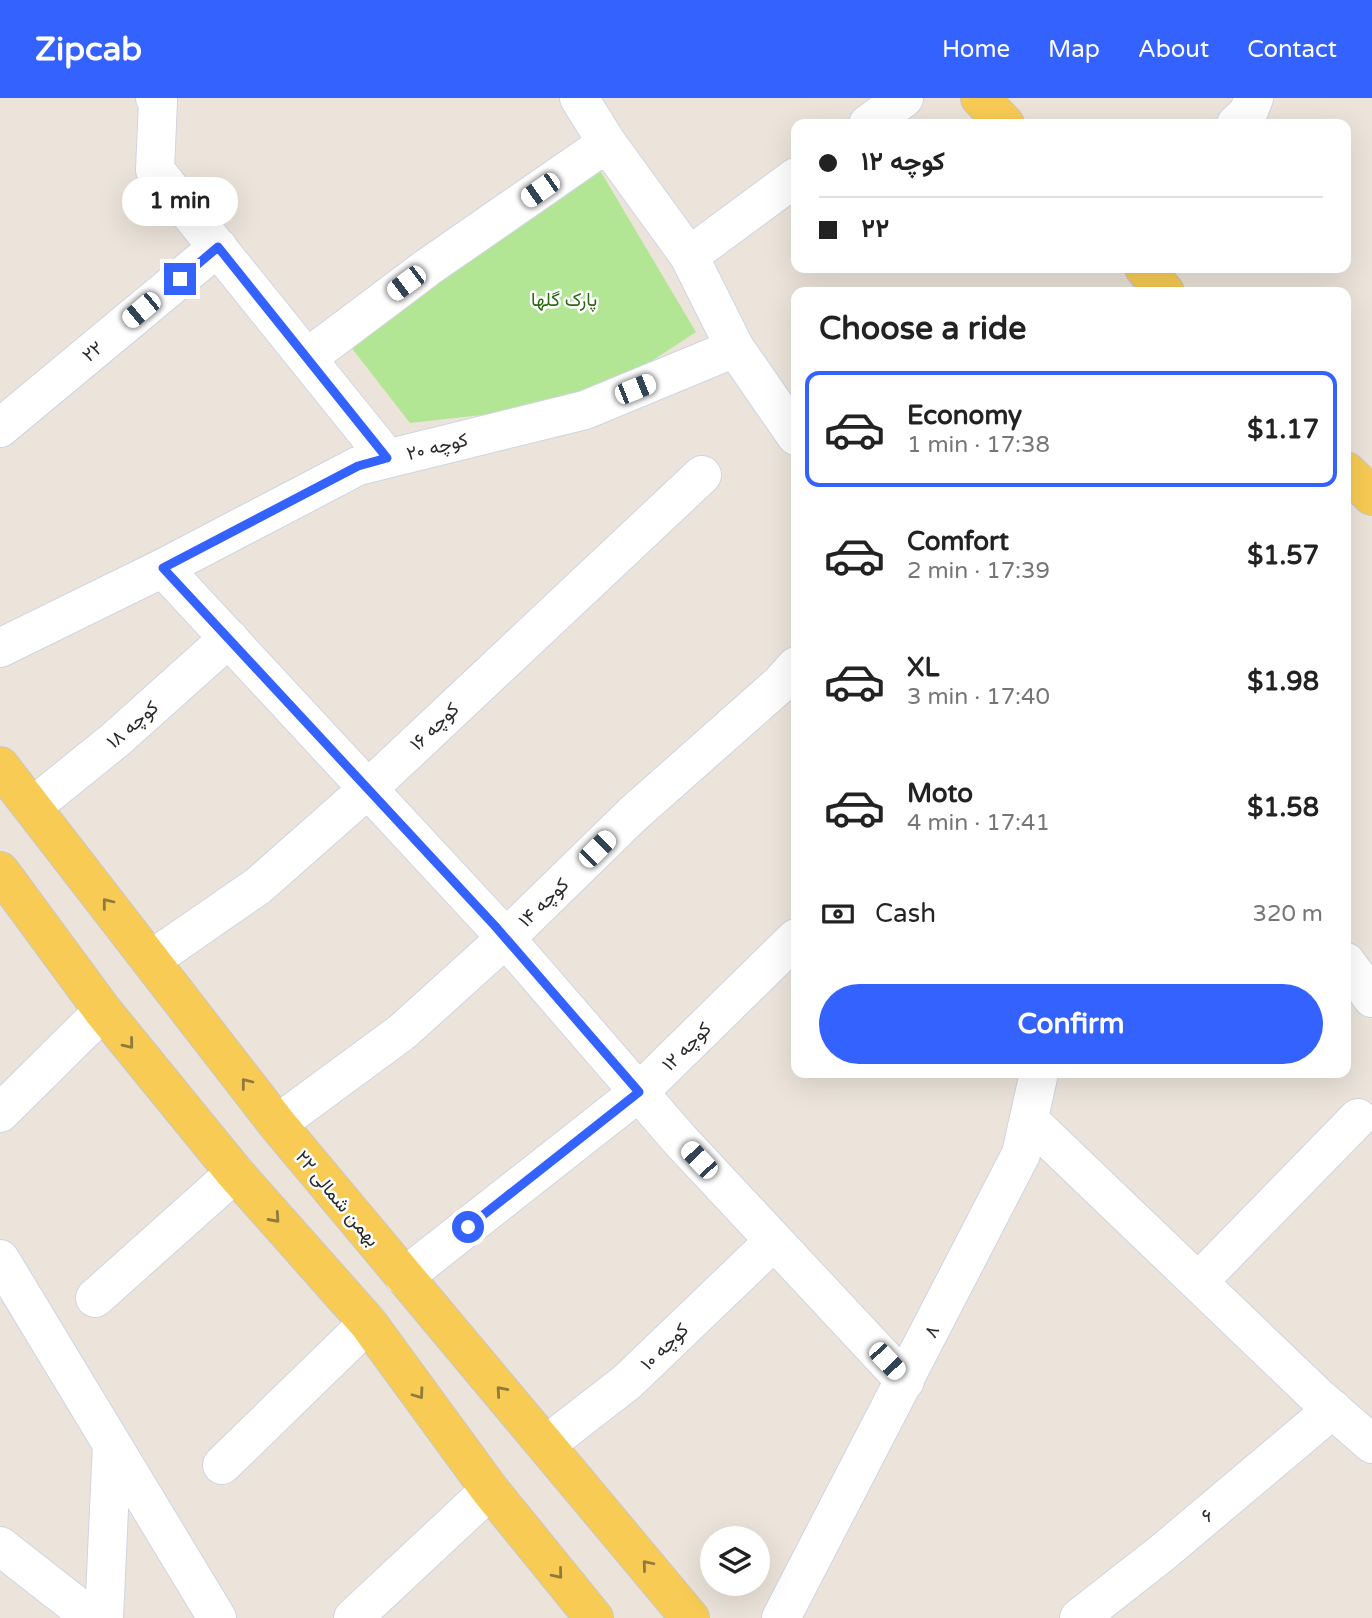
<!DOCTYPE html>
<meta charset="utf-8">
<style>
body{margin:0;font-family:"Varela Round",Vazirmatn,sans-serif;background:#f2f2f2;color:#222;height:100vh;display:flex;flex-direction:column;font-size:26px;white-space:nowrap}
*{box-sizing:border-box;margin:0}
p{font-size:23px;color:#767676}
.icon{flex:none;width:38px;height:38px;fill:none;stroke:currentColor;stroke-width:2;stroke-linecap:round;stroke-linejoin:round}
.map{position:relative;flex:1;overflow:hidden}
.sheet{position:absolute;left:791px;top:189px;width:560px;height:791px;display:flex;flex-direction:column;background:#fff;border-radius:14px;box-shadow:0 7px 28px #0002}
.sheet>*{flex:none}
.guide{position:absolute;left:791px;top:21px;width:560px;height:154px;border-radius:14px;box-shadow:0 7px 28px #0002;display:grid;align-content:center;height:154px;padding:0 28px;background:#fff}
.fabs{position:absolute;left:700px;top:1428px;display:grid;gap:14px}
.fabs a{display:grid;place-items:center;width:70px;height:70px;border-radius:50%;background:#fff;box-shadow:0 7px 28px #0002;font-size:35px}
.end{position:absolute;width:32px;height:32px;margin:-16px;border:9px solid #3462ff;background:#fff;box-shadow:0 0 0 4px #fff}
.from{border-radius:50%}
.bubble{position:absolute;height:49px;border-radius:24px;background:#fff;box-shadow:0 7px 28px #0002;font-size:23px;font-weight:700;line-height:49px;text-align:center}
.car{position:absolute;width:21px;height:42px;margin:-21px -10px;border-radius:9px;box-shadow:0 0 5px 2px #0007;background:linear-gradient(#fff 24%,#345 0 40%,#fff 0 76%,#345 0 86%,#fff 0)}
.guide b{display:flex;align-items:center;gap:24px;height:66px;font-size:26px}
.guide b+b{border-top:2px solid #e0e0e0}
.guide i{width:18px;height:18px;background:#222}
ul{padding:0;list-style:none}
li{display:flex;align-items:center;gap:21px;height:116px;margin:0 14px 10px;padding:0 14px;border:4px solid transparent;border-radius:14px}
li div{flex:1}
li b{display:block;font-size:26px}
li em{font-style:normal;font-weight:700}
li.on{border-color:#3462ff}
li>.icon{width:63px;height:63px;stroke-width:1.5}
h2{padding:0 28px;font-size:32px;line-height:84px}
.pay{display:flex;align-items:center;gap:18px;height:77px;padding:0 28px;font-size:26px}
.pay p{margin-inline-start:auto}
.button{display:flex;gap:14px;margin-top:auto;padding:14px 28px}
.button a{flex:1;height:80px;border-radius:42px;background:#3462ff;color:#fff;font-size:28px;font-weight:700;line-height:80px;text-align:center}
header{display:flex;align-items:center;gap:42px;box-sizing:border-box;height:98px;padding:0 35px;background:#3462ff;color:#fff}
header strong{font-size:33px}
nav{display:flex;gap:38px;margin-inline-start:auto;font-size:24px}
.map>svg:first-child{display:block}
.green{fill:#b3e694}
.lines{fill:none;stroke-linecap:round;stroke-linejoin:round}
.minor-casing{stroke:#cfd4e3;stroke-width:40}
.major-casing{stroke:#c7c7c7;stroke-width:40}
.minor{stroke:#fff;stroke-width:38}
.major{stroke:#f7cb54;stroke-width:38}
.oneway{stroke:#907a3e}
.route{stroke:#3462ff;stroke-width:9}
.labels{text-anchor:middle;stroke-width:5;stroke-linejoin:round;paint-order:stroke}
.park-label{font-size:19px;fill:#2b6916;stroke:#fff}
.street-label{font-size:19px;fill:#292929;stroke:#fff}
</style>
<header>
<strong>Zipcab</strong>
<nav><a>Home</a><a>Map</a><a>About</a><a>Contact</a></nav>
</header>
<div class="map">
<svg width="1372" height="1520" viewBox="0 0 1372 1520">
<rect width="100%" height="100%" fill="#ece4da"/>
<path class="green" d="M598 69 696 234 647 266 574 299 491 316 410 325 340 235Z"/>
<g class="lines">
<g class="minor-casing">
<path id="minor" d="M155 0 158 3 155 72 387 360
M579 0 607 45 689 158 735 250 796 338
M868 26 904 0
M1236 26 1248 15 1254 0
M689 158 796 79
M307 260 428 169 607 45
M0 330 218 149
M163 470 495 828 680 1042 905 1283
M0 550 163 470 358 368 585 312 735 250
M32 709 115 642 229 540
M151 862 258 788 369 690 702 377
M1346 864 1372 900
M0 1015 103 913
M1029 1022 1317 1298 1372 1346
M277 1026 402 934 506 840 633 716 781 585 796 568
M0 1161 217 1520
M404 1179 639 994 796 840
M1199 1183 1358 1020
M95 1200 235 1075
M547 1346 627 1284 774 1143
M222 1367 368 1225
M0 1448 92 1520
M104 1520 112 1346
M353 1520 490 1392
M781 1520 1021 1056 1039 975
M1079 1520 1162 1455 1333 1311"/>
</g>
<g class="major-casing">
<path id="major" d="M980 0 1005 26
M1144 170 1165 194
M1346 373 1372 398
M0 668 277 1026 690 1520
M0 773 103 913 235 1075 368 1225 490 1392 594 1520"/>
</g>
<use href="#minor" class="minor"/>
<use href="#major" class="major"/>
</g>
<defs><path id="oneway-chevron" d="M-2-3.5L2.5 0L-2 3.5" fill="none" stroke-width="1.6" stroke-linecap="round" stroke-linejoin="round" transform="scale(1.75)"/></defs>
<g class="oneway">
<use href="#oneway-chevron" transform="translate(107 805) rotate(-128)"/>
<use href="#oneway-chevron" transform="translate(129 946) rotate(51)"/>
<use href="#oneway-chevron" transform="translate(246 985) rotate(-128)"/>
<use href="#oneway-chevron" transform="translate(275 1120) rotate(48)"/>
<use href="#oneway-chevron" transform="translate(501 1293) rotate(-131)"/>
<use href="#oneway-chevron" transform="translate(419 1296) rotate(54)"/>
<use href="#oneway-chevron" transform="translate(647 1467) rotate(-130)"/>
<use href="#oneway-chevron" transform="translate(558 1476) rotate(51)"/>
</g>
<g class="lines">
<path class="route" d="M180 181 218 149 387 360 358 368 163 470 495 828 639 994 468 1129"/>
</g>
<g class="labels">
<g class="park-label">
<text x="564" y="208">پارک گلها</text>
</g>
<g class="street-label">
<text transform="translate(92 253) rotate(-40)" y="7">۲۲</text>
<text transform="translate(437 348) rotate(-14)" y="7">کوچه ۲۰</text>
<text transform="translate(132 626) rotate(-41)" y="7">کوچه ۱۸</text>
<text transform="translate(434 628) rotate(-44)" y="7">کوچه ۱۶</text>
<text transform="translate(543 804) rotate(-44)" y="7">کوچه ۱۴</text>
<text transform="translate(686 948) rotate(-45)" y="7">کوچه ۱۲</text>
<text transform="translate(338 1100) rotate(50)" y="7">۲۲ بهمن شمالی</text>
<text transform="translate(931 1233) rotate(-63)" y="7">۸</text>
<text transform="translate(664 1248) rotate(-44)" y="7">کوچه ۱۰</text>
<text transform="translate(1207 1417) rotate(-40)" y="7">۶</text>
</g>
</g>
</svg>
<div class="fabs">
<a><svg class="icon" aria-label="layers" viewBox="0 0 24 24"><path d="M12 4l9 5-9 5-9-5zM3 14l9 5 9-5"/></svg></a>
</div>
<i class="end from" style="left:468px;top:1129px"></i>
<i class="end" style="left:180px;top:181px"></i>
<div class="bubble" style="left:122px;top:79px;width:116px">1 min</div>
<i class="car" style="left:540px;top:92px;rotate:235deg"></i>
<i class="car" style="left:406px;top:185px;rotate:233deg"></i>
<i class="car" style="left:141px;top:212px;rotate:230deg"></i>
<i class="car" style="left:635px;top:291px;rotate:68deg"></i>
<i class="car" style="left:597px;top:751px;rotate:45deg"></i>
<i class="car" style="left:699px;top:1062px;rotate:317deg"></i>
<i class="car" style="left:887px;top:1263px;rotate:137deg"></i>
<div class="guide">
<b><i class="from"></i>کوچه ۱۲</b>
<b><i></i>۲۲</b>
</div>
<section class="sheet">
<h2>Choose a ride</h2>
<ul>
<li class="on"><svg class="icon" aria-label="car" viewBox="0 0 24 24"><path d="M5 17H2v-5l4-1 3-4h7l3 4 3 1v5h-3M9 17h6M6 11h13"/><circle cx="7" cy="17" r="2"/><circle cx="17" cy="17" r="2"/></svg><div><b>Economy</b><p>1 min · 17:38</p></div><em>$1.17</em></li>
<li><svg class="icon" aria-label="car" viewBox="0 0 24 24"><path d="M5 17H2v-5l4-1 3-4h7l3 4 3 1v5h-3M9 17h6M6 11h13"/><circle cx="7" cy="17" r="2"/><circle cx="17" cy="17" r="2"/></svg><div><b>Comfort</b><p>2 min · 17:39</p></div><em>$1.57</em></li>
<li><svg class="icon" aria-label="car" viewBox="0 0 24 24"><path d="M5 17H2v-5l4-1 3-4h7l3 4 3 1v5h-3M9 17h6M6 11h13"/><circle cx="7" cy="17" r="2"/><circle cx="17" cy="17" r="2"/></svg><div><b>XL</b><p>3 min · 17:40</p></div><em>$1.98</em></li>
<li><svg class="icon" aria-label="car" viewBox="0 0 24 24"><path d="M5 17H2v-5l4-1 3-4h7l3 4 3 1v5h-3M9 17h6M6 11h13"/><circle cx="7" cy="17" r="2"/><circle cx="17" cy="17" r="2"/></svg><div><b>Moto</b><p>4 min · 17:41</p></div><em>$1.58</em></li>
</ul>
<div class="pay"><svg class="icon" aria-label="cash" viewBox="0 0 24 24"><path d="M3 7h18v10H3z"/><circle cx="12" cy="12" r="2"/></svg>Cash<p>320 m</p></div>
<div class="button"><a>Confirm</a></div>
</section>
</div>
